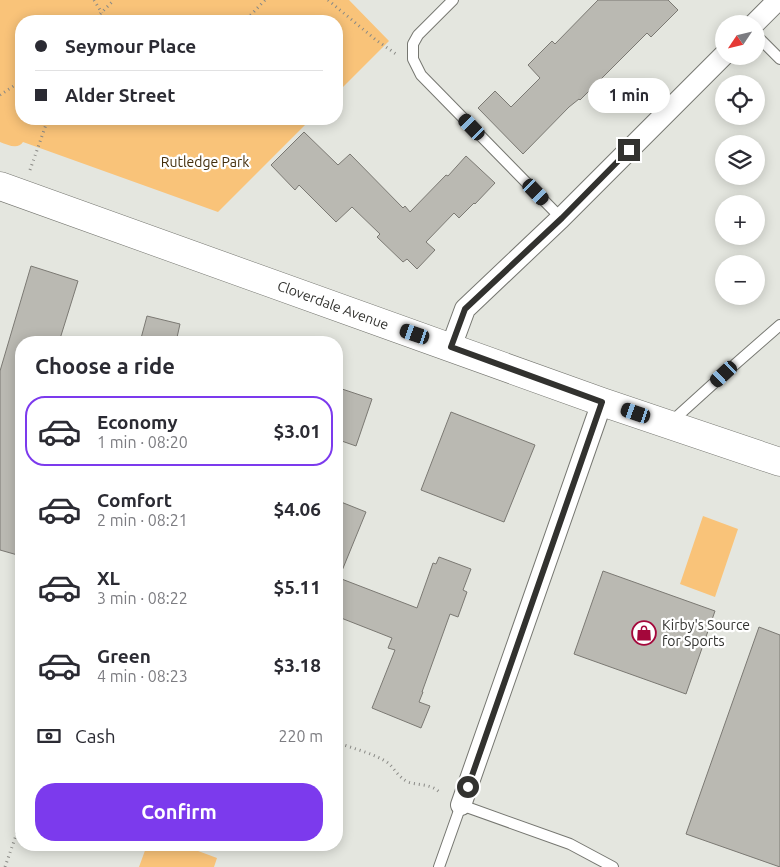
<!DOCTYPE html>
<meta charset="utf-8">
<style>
body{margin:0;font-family:Ubuntu,sans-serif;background:#f7f7f7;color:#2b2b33;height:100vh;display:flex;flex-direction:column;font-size:19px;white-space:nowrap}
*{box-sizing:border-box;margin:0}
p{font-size:16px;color:#7c7c81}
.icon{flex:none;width:28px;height:28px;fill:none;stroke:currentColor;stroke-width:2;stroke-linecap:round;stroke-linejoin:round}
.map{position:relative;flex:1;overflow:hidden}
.details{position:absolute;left:15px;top:336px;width:328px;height:515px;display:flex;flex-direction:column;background:#fff;border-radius:20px;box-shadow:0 2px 12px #0003}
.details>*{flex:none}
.banner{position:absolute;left:15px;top:15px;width:328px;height:110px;border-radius:20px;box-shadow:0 2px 12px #0003;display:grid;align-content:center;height:110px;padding:0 20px;background:#fff}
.needle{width:32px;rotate:235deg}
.fabs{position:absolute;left:715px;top:15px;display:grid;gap:10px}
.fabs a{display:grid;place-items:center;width:50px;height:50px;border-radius:50%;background:#fff;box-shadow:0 2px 12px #0003;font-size:25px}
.end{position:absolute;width:22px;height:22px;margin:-11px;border:6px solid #32322f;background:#fff;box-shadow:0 0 0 2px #fff}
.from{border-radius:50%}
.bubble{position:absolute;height:35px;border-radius:18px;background:#fff;box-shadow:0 2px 12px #0003;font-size:16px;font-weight:700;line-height:35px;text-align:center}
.car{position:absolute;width:15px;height:30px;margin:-15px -8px;border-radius:6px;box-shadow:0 0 4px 1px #0007;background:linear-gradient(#222 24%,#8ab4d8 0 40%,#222 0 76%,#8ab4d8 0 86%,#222 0)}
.banner b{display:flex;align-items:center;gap:18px;height:48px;font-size:19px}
.banner b+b{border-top:1px solid #e1e1e2}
.banner i{width:12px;height:12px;background:#2b2b33}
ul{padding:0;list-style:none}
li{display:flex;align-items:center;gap:15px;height:70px;margin:0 10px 8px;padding:0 10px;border:2px solid transparent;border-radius:20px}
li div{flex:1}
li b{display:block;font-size:19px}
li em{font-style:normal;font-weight:700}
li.selected{border-color:#7c3aed}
li>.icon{width:45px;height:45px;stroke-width:1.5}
h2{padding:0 20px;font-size:22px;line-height:60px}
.pay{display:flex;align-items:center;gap:12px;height:55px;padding:0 20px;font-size:19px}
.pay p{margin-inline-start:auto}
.button{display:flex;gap:10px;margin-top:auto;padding:10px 20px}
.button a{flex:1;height:58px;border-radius:20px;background:#7c3aed;color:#fff;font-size:20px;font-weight:700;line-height:58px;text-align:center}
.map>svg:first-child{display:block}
.green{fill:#f9c379}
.building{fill:#bab9b2;stroke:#7b7973}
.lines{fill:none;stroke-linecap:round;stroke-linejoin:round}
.service-casing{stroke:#767771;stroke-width:12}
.minor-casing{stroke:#767771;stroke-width:22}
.secondary-casing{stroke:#767771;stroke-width:29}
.path{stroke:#898985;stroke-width:3;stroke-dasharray:1 4;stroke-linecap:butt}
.service{stroke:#fff;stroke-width:10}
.minor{stroke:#fff;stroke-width:20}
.secondary{stroke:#fff;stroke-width:28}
.route{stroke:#32322f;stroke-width:6}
.labels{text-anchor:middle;stroke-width:4.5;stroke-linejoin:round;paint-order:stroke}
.park-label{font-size:14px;fill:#432d0b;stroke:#fff}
.street-label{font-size:14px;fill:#32322f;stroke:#fff}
.poi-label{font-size:14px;fill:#32322f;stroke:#fff;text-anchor:start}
</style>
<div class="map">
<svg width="780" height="867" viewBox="0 0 780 867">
<rect width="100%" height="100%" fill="#e4e6df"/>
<path class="green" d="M0 0H349L389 41 336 94V21H21V119H311L218 212 23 142C18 150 8 145 0 142Z
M703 516 738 529 715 597 680 584Z
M147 845H182L217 858 214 867H139Z"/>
<path class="building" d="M598 0H668L678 10 651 37 647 33 580 100 579 99 569 107 523 154 478 108 495 91 511 107 540 78 528 65 552 41 555 44Z
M304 132 338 165 350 154 403 208 405 206 410 212 446 175 448 176 466 156 495 183 475 204 474 203 459 218 454 213 426 242 435 250 417 269 407 259 403 262 377 237 380 234 352 207 336 222 299 185 295 190 271 165Z
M31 266 78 281 59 342H21V556L0 550V371Z
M147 316 180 324 176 342H140Z
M336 387 372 399 356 446 336 439Z
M451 412 535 445 504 522 421 490Z
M336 500 366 512 339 578 417 608 433 563 436 564 439 557 471 569 463 590 467 592 458 617 450 614 422 692H423L419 702 430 706 421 728 372 708 395 650 388 648 392 638 336 616Z
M603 571 715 611 686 694 574 654Z
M759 627 780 635V867L686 834Z"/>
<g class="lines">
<g class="service-casing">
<path id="service" d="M453 0 418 35 413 44V59L421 75 561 218
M756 35 780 59
M671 422 724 374 780 325
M439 867 461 805 570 844 613 867"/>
</g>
<g class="minor-casing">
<path id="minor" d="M754 24 778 0
M451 347 465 309 561 218 724 55
M461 805 602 402"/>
</g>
<g class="secondary-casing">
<path id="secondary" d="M0 186 602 402 780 462"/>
</g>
<path class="path" d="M94 0 102 13
M328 0 376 40 396 54
M247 19 265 0
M93 21 114 0
M0 95 21 81
M30 170 48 119
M336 742C351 748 376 754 388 763 395 769 399 778 408 782 420 786 432 783 441 794
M5 867 21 821"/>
<use href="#service" class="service"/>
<use href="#minor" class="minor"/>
<use href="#secondary" class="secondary"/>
</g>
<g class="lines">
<path class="route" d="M468 787 602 402 451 347 465 309 562 218 629 150"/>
</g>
<defs>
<g id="shop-ring" transform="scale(1.25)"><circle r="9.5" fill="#fff" stroke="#a4073b" stroke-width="1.5"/><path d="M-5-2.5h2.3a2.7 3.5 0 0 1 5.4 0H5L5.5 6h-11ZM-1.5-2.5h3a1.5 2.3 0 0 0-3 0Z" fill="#a4073b"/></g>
</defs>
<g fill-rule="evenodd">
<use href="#shop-ring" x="644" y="633"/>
</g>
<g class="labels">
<g class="park-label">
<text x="205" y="167">Rutledge Park</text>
</g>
<g class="street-label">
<text transform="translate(333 305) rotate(20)" y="5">Cloverdale Avenue</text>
</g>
<g class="poi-label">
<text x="662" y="630">Kirby's Source<tspan x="662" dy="16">for Sports</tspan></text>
</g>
</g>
</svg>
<div class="fabs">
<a><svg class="needle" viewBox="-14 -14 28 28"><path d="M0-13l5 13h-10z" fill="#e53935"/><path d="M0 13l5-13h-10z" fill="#7c7c81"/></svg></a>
<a><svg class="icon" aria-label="locate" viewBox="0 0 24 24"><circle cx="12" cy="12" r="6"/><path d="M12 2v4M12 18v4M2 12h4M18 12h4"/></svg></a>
<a><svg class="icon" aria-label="layers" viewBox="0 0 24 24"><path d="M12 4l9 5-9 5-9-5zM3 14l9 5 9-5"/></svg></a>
<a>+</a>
<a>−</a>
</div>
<i class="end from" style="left:468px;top:787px"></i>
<i class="end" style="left:629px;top:150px"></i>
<div class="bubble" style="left:588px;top:78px;width:82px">1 min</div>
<i class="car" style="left:472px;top:127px;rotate:316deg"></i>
<i class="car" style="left:536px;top:192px;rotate:136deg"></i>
<i class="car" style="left:415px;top:334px;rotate:289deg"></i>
<i class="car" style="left:724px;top:374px;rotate:227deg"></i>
<i class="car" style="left:636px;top:413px;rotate:289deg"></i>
<div class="banner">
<b><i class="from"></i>Seymour Place</b>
<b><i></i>Alder Street</b>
</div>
<section class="details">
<h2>Choose a ride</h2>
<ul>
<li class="selected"><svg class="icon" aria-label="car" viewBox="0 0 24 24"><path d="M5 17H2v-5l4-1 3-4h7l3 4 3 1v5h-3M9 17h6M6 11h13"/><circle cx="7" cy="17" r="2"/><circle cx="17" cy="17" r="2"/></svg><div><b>Economy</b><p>1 min · 08:20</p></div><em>$3.01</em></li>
<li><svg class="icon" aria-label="car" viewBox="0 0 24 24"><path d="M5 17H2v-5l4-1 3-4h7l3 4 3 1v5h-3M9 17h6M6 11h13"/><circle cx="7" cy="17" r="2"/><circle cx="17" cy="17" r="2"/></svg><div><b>Comfort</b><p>2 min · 08:21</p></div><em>$4.06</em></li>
<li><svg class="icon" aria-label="car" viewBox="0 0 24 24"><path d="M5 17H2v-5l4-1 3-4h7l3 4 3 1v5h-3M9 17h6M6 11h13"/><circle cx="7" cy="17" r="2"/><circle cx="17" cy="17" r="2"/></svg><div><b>XL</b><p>3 min · 08:22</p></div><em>$5.11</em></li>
<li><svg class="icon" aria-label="car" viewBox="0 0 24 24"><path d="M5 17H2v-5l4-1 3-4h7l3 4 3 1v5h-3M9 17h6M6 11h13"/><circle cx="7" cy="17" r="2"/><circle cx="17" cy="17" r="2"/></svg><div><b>Green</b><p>4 min · 08:23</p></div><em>$3.18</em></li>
</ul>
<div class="pay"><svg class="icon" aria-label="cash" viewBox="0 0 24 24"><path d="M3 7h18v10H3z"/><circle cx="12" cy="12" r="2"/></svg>Cash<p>220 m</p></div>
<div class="button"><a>Confirm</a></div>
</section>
</div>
